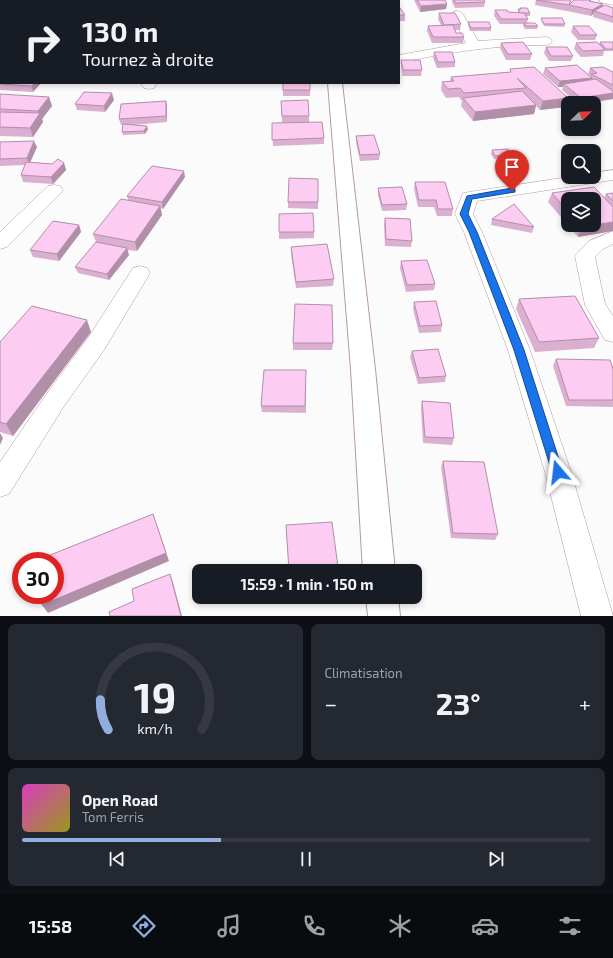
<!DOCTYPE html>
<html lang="fr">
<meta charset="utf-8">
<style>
body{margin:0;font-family:"Exo 2",sans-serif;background:#242831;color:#f1f3f6;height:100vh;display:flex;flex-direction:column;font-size:15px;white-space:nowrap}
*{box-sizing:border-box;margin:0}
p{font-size:13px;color:#9ea1a6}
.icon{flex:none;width:22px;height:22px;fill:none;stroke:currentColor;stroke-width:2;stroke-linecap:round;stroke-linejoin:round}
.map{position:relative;height:616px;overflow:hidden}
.drawer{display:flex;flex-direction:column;gap:8px;padding:8px;background:#0d0f14;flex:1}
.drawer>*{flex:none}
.guide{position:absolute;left:0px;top:0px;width:400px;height:84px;box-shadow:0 2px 6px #0003;background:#171b24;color:#f1f3f6;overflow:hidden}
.needle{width:26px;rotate:67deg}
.tools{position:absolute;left:561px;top:96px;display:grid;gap:8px}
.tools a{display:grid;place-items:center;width:40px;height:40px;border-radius:8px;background:#171b24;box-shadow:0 2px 6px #0003;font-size:20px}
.speed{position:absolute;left:12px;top:552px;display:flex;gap:8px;font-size:20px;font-weight:700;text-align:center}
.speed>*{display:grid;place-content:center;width:52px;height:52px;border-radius:50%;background:#171b24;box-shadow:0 2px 6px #0003;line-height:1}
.speed .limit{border:6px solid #d22;background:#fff;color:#111}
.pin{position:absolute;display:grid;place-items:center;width:34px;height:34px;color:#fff;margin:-41px -17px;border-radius:50% 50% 50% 0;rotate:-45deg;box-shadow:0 0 4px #0007}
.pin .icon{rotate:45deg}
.me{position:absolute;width:44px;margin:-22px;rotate:343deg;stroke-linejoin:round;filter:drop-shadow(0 0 3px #0008)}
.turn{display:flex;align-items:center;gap:14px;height:84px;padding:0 16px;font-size:18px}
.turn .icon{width:52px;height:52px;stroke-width:2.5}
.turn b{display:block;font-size:28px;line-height:34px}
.big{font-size:30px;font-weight:700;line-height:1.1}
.drawer .tile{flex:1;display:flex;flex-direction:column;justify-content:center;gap:6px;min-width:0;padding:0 14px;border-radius:8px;background:#242831}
.drawer .dial{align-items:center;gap:0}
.dial svg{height:104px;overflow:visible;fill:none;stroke:#363941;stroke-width:7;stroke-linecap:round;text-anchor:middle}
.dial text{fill:#f1f3f6;stroke:none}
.song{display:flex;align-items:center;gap:12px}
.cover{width:48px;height:48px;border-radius:6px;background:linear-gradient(135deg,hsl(310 70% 55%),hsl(60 70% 35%))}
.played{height:4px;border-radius:2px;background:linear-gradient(90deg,#92aee1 35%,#363941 35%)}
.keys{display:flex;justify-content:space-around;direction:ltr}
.heat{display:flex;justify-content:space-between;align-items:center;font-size:22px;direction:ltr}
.drawer .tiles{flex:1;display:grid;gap:8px;grid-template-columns:1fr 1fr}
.tile:last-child{grid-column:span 2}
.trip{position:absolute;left:192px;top:564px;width:230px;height:40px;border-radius:8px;background:#171b24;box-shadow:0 2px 6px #0003;font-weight:700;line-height:40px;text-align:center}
.tab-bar{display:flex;height:64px;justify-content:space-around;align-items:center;background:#090b0e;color:#9ea1a6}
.tab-bar .icon{width:28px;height:28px}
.tab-bar .on{color:#92aee1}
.tab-bar b{font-size:18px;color:#f1f3f6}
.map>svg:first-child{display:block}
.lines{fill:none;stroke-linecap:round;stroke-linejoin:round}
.minor-casing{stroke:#b698a4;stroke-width:1}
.tertiary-casing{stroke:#b698a4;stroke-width:2}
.minor{fill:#fff;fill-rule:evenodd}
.tertiary{fill:#fff;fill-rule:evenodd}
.wall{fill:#daafd0;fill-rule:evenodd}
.shaded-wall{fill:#b18fa9}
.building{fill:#fdccf2;stroke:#b18fa9}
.route{fill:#1a73e8;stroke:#114b97}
</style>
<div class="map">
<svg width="613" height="616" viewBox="0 0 613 616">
<rect width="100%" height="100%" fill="#fbfbfb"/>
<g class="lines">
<defs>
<g id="minor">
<polygon points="599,0 613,0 613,5 600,2"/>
<path d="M 457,11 L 461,12 L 463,14 L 478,41 L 546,37 L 550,38 L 552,41 L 550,44 L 546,45 C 496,45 448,52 399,63 L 399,55 L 466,43 L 451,14 L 453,12 Z"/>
<polygon points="0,66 1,66 0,76"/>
<polygon points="143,83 157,83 154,88 149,89 144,88 142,85"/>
<polygon points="613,170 613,180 477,201 473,214 482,232 530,350 571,472 613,616 581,616 545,472 508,350 464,232 455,214 463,193 568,177 594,177 594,173"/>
<polygon points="54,185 60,186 63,190 60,194 7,247 0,249 0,232 48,186"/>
<polygon points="613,231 613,244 603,249 595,257 605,304 613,316 613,342 605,340 585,305 575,256 589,241"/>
<polygon points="140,266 147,268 150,273 104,350 64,406 9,494 0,497 0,462 48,392 88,338 133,268"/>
</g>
<g id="tertiary">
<polygon points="305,0 317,0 318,1 306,1"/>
<polygon points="328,83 342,83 375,369 395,571 363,571 351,369"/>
<polygon points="366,597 398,597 400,616 368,616"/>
</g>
</defs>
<use href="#minor" class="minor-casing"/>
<use href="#tertiary" class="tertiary-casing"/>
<use href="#minor" class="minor"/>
<use href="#tertiary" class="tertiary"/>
</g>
<g class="wall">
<polygon points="174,0 206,0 203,1 174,1"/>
<polygon points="372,0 387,0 386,1 376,1"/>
<polygon points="414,0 445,0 447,4 446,9 420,12"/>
<polygon points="452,0 484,0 485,2 484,7 455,8 452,2"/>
<polygon points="536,0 569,5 574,0 591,0 591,1 603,4 602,7 613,8 613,23 593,17 593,14 591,16 567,11 535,5"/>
<polygon points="399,8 405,15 405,21 399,21"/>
<polygon points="520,8 530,13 530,16 526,16 528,19 527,23 538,26 537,29 525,29 523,26 523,24 500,24 494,16 495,10 508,12 518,13 518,9 520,9"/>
<polygon points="439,13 461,24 460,30 455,30 456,33 464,37 463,43 432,43 427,31 428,26 441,25 438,19"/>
<polygon points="541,18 565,24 564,27 544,26 541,20"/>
<polygon points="468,22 491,28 491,31 470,31 468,25"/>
<polygon points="573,26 597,35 595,40 578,40 571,32"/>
<polygon points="600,42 613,42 613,51 604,51 603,56 581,57 574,49 576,43 599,44"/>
<polygon points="501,43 532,54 530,60 506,60 500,48"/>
<polygon points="546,47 573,56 571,61 549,61 544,53"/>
<polygon points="434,52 455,62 455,67 437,68 433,58"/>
<polygon points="401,60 422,70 421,76 402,76 401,66"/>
<polygon points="545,68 591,76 588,74 590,68 613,72 613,99 587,103 578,103 562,90 563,87 558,87 543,74"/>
<polygon points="510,69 565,107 540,110 536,106 534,114 473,121 461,106 462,101 459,97 446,98 441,90 442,82 450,81 451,77 510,72"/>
<polygon points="0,79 1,83 41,83 33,92 0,90"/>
<polygon points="310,83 310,96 283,96 283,90"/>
<polygon points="0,94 49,97 52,106 42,119 43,122 33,137 0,136"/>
<polygon points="114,100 105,112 77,110 75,104"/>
<polygon points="166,101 167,107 167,122 132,125 148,129 145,134 123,135 122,132 123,125 121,125 119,119"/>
<polygon points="281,101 309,116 309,122 282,123"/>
<polygon points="272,123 324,138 324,144 273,146"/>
<polygon points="356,136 380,154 379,160 360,161 356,142"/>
<polygon points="0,142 37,147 30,162 52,164 64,163 66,170 53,184 23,182 21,175 25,165 0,166"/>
<polygon points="492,150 511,155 511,158 494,159 491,154"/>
<polygon points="185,177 163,209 161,208 162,215 137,251 127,250 129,255 109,280 78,273 75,267 96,242 93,234 128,200 127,196"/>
<polygon points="318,179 318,209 288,208 288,202"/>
<polygon points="415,182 453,209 452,216 437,216 434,207 418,207 414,189"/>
<polygon points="378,188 407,204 406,210 382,211 378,195"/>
<path d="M 552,193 L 604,198 L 606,194 L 613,193 L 613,231 L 578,237 L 548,202 ZM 568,199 L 594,225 L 568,225 Z"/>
<polygon points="385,218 412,241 411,247 385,246 384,225"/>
<polygon points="492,219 534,227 532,233 491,225"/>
<polygon points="79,225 81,232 59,261 33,257 30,250"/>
<polygon points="279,232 314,232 314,238 279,239"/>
<polygon points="291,247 334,279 333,286 296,288 291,254"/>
<polygon points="401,261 435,284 434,290 406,292 400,268"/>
<polygon points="519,299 599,338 594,348 535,352 516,309"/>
<polygon points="414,302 442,325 441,332 419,333 413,309"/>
<polygon points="91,332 13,436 0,432 0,342"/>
<polygon points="293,343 333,343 332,350 293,350"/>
<polygon points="412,351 446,376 445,382 418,384 410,357"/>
<polygon points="556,359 613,369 613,407 566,406 553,366"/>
<polygon points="306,370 306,413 262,412 261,406"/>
<polygon points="422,401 454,438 452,445 423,443 421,408"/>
<polygon points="443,461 498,534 495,540 451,538 441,467"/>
<polygon points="338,567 337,571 289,571"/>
</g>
<g class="shaded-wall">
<polygon points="27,0 33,0 33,1 24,1"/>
<polygon points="69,0 78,0 68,1"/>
<polygon points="279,0 284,0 283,1 278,1"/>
<polygon points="447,4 446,9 420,12 421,6"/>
<polygon points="603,4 601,10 594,11 593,14 591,16 592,10"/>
<polygon points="1,37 1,48 0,49 0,38"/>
<polygon points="592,78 591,84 564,84 563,87 558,87 560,81"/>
<polygon points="34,83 41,83 33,92 32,86"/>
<polygon points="112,93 114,100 105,112 104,106"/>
<polygon points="613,93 613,99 587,103 580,103 581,98"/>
<polygon points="49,97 52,106 42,119 43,122 33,137 30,128 39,114 38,111"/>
<polygon points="568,98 565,107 540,110 543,101"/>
<polygon points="166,101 167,107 167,122 166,116"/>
<polygon points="536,105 534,114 473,121 475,112"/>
<polygon points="147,126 148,129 145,134 144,131"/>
<polygon points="34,141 37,147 29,165 27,158"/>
<polygon points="64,163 66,170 53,184 51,177"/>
<polygon points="184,171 185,177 163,209 162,202"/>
<polygon points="160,206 162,215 137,251 135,242"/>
<polygon points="613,222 613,231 578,237 581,227"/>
<polygon points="79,225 81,232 59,261 57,254"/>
<polygon points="127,248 129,255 109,280 107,274"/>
<polygon points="87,320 91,332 13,436 6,424"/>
<polygon points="0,433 3,438 0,445"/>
<polygon points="153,514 169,561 48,613 42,605"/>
<polygon points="170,574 172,579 182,616 181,616"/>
</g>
<g class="building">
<polygon points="11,0 27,0 24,1 14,1"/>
<polygon points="42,0 69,0 68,1 40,1"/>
<polygon points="182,0 200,0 198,1 186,1"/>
<polygon points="260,0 279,0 278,1"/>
<rect x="349" y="0" width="17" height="1"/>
<polygon points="417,0 445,0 447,4 421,6"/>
<polygon points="454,0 484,0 485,2 456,3"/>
<polygon points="536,0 571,0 569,5"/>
<polygon points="574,0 591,0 589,1 603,4 592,10 569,5"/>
<polygon points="605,5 613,8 613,17 594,11"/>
<polygon points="399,8 400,8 405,15 399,15"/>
<polygon points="520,8 527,8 530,13 520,13 518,9 521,9"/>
<polygon points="495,10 507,10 508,12 524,13 528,19 501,19"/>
<polygon points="439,13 455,13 461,24 444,25"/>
<polygon points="541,18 562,18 565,24 544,24"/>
<polygon points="468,22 489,22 491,28 471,28"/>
<polygon points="524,23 535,23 538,26 526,26"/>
<polygon points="453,25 456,33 462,33 464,37 433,37 428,26"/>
<polygon points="573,26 589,26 597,35 580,35"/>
<polygon points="0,31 1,31 1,37 0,38"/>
<polygon points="523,42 532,54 508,54 501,43"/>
<polygon points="597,42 605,50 583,51 576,43"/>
<polygon points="600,42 613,42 613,49 606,49"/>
<polygon points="546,47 567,47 573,56 551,56"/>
<polygon points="434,52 452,52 455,62 438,62"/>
<polygon points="401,60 420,60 422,70 403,70"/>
<polygon points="577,65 592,78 560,81 545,68"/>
<polygon points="534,67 568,98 543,101 517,78 526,88 464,93 460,88 448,89 442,82 454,81 451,77 511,72 510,69"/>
<polygon points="603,67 613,72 613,85 591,74 597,73 590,68"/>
<polygon points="1,78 1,83 34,83 32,86 0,84 0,79"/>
<polygon points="596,79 613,91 613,93 581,98 564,84"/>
<rect x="283" y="83" width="27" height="7"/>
<polygon points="522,91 536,105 475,112 463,98"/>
<polygon points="84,92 112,93 104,106 75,104"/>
<polygon points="0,94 49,97 38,111 0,109"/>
<polygon points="308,100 309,116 282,116 281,101"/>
<polygon points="166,101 166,116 119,119 121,104"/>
<polygon points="0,112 40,113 30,128 0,127"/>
<polygon points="322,122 324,138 272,140 272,123"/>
<polygon points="123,124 147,126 144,131 122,132"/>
<polygon points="374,135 380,154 360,155 356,136"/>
<polygon points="34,141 27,158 0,159 0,142"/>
<polygon points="508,149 511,155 495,156 492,150"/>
<polygon points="58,159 64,163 51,177 21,175 26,162 52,164"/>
<polygon points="152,166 184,171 162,202 127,196"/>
<polygon points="289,178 318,179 318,202 288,202"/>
<polygon points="415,182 445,182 453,209 438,209 436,200 419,200"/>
<polygon points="402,187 407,204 382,205 378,188"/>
<polygon points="594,187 613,207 613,222 581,227 580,225 594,225 594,199 568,199 568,212 552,193"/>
<polygon points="613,193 613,201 606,194"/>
<polygon points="121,199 160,206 135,242 93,234"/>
<polygon points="514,204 534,227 492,219"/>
<polygon points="313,213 314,232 279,232 279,214"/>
<polygon points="385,218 410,219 412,241 386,239"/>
<polygon points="53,221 79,225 57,254 30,250"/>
<polygon points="96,242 127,248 107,274 75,267"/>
<polygon points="327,244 334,279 296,282 291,247"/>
<polygon points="427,260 435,284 407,285 401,261"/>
<polygon points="575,296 599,338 539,342 519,299"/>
<polygon points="436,301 442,325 420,326 414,302"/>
<polygon points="295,304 332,305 333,343 293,343"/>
<polygon points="32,306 87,320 6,424 0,422 0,342"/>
<polygon points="438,349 446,376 419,378 412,351"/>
<polygon points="556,359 610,360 613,369 613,400 569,400"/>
<polygon points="264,370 306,370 305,406 261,406"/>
<polygon points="422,401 450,403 454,438 425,437"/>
<polygon points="443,461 484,462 498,534 453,533"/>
<polygon points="153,514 166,553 42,605 41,595 55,595 55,561 35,561"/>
<polygon points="332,522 338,567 289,571 286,525"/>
<polygon points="170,574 181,616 110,616 109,612 134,601 132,589"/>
</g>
<polygon class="route" points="512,188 515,189 515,192 472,199 468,214 477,232 524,350 563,472 562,476 558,477 554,476 552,472 514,350 469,232 460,214 467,196"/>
</svg>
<div class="tools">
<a><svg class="needle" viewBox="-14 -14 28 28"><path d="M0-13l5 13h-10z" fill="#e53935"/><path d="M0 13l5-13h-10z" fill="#9ea1a6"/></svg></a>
<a><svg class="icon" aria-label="search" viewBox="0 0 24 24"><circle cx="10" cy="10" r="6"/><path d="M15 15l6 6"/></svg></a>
<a><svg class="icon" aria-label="layers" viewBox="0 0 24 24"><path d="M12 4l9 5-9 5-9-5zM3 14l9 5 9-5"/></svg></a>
</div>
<div class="speed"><div class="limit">30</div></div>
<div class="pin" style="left:512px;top:191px;background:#d93025"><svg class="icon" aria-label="arrive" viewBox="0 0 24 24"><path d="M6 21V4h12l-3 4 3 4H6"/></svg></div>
<svg class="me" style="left:558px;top:472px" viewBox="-20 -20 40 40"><path d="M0-17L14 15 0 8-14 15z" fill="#1a73e8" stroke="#fff" stroke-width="4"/></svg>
<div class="trip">15:59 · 1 min · 150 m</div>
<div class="guide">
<div class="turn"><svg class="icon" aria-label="right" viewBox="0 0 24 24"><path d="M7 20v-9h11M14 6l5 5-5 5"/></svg><div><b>130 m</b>Tournez à droite</div></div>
</div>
</div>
<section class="drawer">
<div class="tiles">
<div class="tile dial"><svg viewBox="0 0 100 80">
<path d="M14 69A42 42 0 1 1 86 69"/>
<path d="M14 69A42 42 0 0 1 8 46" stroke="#92aee1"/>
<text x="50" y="56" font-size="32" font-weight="700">19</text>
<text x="50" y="72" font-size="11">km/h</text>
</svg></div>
<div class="tile"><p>Climatisation</p>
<div class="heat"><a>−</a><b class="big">23°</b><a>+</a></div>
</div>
<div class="tile">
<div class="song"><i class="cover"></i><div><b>Open Road</b><p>Tom Ferris</p></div></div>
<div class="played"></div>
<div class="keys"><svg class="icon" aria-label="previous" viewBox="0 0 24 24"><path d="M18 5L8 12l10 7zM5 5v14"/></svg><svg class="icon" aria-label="pause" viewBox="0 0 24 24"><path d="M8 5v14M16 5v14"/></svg><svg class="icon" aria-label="next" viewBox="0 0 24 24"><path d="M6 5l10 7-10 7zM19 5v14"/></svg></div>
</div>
</div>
</section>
<nav class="tab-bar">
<b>15:58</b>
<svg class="icon on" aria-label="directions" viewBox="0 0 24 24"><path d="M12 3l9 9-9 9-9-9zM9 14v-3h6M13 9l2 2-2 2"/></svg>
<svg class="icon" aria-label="music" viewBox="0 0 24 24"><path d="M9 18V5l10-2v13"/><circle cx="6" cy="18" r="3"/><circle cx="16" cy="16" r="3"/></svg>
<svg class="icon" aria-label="phone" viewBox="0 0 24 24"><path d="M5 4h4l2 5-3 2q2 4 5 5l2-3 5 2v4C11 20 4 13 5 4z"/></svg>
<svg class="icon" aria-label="climate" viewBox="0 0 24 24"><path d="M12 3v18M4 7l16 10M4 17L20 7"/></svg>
<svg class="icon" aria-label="car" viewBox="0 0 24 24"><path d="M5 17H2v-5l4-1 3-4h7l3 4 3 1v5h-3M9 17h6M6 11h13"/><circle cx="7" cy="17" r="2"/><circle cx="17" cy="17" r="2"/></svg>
<svg class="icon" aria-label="filters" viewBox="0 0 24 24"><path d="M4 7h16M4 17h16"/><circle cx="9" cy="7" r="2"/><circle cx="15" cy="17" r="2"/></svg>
</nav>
